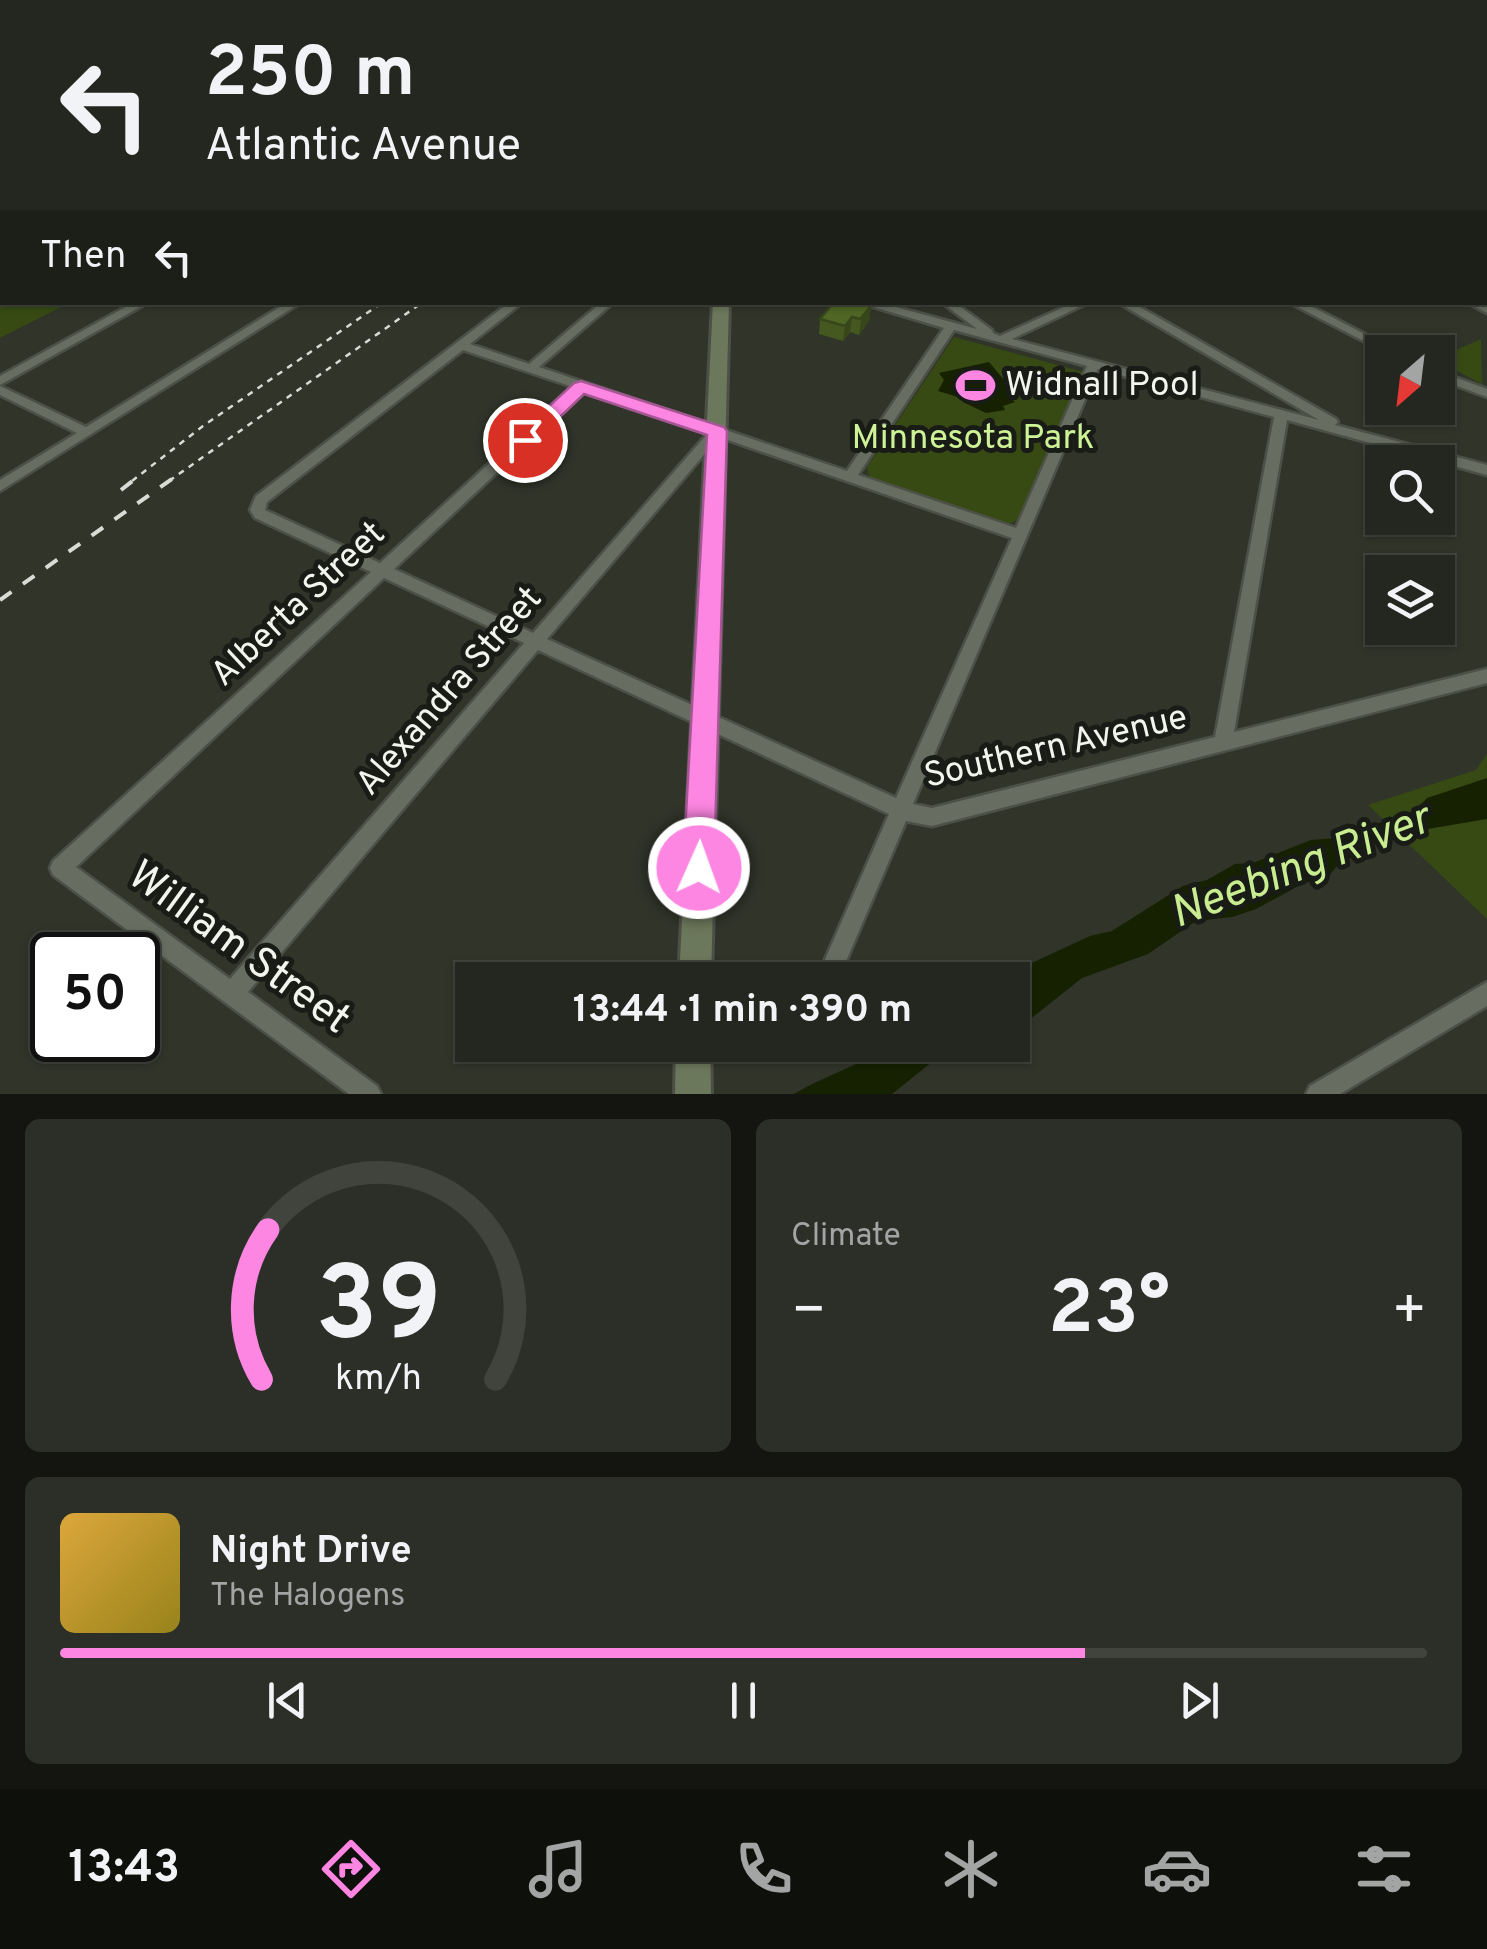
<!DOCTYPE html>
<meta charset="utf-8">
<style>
body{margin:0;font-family:Overpass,sans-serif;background:#2c2f28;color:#f1f3f6;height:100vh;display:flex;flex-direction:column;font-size:38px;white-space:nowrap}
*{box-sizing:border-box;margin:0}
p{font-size:32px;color:#a3a5a4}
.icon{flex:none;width:55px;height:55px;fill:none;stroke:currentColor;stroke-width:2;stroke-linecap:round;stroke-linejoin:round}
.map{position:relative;height:1094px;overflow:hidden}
.details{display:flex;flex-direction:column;gap:25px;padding:25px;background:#141511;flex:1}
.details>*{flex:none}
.top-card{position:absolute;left:0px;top:0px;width:1488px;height:305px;box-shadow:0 2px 8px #0004,0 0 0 2px #41443d;background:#24271f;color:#f1f3f6;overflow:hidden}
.needle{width:65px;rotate:208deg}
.controls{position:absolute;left:1365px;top:335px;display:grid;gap:20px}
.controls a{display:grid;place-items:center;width:90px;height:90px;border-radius:0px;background:#24271f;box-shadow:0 2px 8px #0004,0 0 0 2px #41443d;font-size:50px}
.speed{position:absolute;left:30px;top:932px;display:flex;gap:20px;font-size:50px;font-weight:700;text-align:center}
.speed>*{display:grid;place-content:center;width:130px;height:130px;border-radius:50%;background:#24271f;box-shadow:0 2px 8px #0004,0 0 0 2px #41443d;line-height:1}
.speed .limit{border:5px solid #111;border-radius:15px;background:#fff;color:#111}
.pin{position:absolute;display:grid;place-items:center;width:85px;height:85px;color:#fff;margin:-42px;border:5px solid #fff;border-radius:50%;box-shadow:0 2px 10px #0007}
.me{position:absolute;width:110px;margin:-55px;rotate:2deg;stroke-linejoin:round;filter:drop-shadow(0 0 8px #0008)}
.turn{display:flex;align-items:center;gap:35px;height:210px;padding:0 40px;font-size:45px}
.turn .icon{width:130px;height:130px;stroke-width:2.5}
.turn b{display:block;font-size:70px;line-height:85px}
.then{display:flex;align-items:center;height:95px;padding:0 40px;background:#0003;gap:20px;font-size:38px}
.big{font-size:75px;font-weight:700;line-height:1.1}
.details .widget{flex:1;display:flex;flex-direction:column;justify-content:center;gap:15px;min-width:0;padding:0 35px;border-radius:15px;background:#2c2f28}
.details .dial{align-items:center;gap:0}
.dial svg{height:260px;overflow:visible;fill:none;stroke:#41443d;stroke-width:7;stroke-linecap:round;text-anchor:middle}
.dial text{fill:#f1f3f6;stroke:none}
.song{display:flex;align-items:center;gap:30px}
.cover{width:120px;height:120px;border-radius:15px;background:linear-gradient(135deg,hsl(40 70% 55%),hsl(50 70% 35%))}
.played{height:10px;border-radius:5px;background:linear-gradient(90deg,#fd86e2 75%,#41443d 75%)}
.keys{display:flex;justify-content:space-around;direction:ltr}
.heat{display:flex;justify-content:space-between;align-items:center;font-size:55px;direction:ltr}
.details .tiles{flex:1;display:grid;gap:25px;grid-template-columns:1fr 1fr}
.widget:last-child{grid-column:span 2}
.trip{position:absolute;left:455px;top:962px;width:575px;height:100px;border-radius:0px;background:#24271f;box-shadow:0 2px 8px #0004,0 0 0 2px #41443d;font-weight:700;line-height:100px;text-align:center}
.dock{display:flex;height:160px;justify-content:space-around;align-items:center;background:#0e100c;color:#a3a5a4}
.dock .icon{width:70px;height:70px}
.dock .selected{color:#fd86e2}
.dock b{font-size:45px;color:#f1f3f6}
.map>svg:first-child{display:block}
.green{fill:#374a14}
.water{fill:#152100}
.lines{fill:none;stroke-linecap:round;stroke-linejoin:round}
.minor-casing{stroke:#4c5047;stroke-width:5}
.tertiary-casing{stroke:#4c5047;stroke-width:5}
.secondary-casing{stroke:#4c5047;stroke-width:6}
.minor{fill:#676d60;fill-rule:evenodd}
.tertiary{fill:#676d60;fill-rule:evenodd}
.secondary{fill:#6c785b;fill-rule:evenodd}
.rail-far1{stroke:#d8dcd4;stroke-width:2.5;stroke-dasharray:6 6;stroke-linecap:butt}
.rail{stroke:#d8dcd4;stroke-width:4;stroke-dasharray:14 14;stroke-linecap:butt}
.wall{fill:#445820}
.shaded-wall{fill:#37471a}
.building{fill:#4f6625;stroke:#37471a;stroke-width:2.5}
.route{fill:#fd86e2;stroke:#a45793;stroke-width:2.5}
.labels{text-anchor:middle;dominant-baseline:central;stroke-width:10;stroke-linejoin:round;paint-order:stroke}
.poi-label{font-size:35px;fill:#f1f5ed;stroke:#191b16;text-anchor:start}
.park-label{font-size:35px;fill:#cef396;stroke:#191b16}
.street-label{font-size:35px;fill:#f1f5ed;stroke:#191b16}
.near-street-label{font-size:42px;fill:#f1f5ed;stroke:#191b16}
.near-water-label{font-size:45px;font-style:italic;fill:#c8ed90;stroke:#191b16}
</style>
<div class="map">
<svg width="1487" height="1094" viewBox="0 0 1487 1094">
<rect width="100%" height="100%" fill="#303429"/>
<g class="green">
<polygon points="0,265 2,302 69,303 0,338"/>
<polygon points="954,337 1083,372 1017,520 1010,524 870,481 867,467"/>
<polygon points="1481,339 1482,384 1438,361 1438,358"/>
<polygon points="1487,754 1487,919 1368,805 1476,770"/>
</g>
<g class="water">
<polygon points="989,362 1015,393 1011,398 1015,402 1003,406 1005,410 986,413 963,402 964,399 938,391 944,380 939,373"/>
<polygon points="1487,778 1487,819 1428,829 1372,845 1336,867 1329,876 1302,884 1256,909 1232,917 1196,921 1148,954 1082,978 1029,1020 1013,1020 1012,980 995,980 1090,936 1112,931 1183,886 1207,880 1235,864 1253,863 1311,840 1337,838 1416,810 1427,798"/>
<path d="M 890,1045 L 953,1045 L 892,1094 L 794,1094 C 826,1075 859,1066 890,1045 Z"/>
</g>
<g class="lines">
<defs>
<g id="minor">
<polygon points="236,0 360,0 357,2"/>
<polygon points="496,0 502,0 501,2 495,2"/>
<polygon points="577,0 583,0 582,2 576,2"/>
<polygon points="658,0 664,0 663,2 657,2"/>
<polygon points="737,0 743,0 744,2 738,2"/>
<rect x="1485" y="28" width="2" height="5"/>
<rect x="1485" y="59" width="2" height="4"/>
<rect x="1485" y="131" width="2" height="6"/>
<rect x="0" y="183" width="2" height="6"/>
<rect x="1485" y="233" width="2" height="6"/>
<rect x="1485" y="269" width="2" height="24"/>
<polygon points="135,302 149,302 0,385 0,376"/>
<polygon points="288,302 302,302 0,491 0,480 77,433 0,395 0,386 86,427"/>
<path d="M 510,302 L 523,302 L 470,344 L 529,364 L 602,302 L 614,302 L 539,367 L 847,471 L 944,328 L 857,302 L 877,302 L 977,329 L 941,302 L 954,302 L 992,330 L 993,333 L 1000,336 L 1075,302 L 1090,302 L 1012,339 L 1319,420 L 1117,302 L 1131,302 L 1336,419 L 1338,422 L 1335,425 L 1487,465 L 1487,475 L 1287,420 L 1234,732 L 1487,669 L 1487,683 L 932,826 L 906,821 L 838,980 L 816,980 L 889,814 L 538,650 L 248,992 L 377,1086 L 381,1094 L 349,1094 L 53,875 L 50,868 L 53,861 L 371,572 L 255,518 L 250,510 L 256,496 ZM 954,330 L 1087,366 L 1016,528 L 858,475 ZM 463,350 L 573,387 L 380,563 L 265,510 L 267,502 ZM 1098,369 L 1274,417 L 1215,737 L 932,808 L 913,804 ZM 584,391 L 708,433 L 533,633 L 394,569 ZM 719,437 L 1012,538 L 896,798 L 547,639 ZM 384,578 L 524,643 L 230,979 L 76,867 Z"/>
<polygon points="1288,302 1303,302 1399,352 1385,352"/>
<polygon points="1466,302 1481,302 1487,306 1487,313"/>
<polygon points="1438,371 1487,389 1487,397 1438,379"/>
<polygon points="1487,982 1487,1006 1340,1094 1306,1094 1310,1086"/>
</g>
<g id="tertiary">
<rect x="0" y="18" width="2" height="6"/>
<rect x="0" y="64" width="2" height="6"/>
<rect x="1485" y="92" width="2" height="7"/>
</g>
<g id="secondary">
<polygon points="713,302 729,302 711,980 679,980"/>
<polygon points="676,1045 710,1045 711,1094 675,1094"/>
</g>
</defs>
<use href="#minor" class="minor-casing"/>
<use href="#tertiary" class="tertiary-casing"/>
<use href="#secondary" class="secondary-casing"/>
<use href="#minor" class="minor"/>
<use href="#tertiary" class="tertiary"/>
<use href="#secondary" class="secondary"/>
<g class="rail-far1">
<polyline points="1104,2 1115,0"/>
<polyline points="132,481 203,426 383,302"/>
<polyline points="169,481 423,302"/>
</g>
<g class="rail">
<polyline points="121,490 135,479"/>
<polyline points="0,600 172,479"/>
</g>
</g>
<polygon class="wall" points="867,304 871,306 869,321 859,335 850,332 843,341 819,334 820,319"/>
<g class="shaded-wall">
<polygon points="2,208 2,236 0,237 0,209"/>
<polygon points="864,302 867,302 866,312 871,306 869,321 859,335"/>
<polygon points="852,317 850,332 843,341 845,326"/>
</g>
<polygon class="building" points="834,302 864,302 863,304 871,306 860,319 852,317 845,326 820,319"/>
<polygon class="route" points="581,381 724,427 727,431 714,868 710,878 699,883 688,878 683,868 707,435 584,394 532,444 518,444 518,435 574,383"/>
<defs>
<symbol id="stadium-bare" viewBox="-9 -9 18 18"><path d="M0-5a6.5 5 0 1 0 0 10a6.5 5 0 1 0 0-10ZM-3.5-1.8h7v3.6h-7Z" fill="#fd86e2" stroke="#191b16" stroke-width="2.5" paint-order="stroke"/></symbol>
</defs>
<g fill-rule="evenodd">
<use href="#stadium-bare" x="948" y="358" width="55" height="55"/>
</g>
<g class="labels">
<g class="poi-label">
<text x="1005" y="386">Widnall Pool</text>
</g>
<g class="park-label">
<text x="973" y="439">Minnesota Park</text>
</g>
<g class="street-label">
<text transform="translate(299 605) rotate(-43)">Alberta Street</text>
<text transform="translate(450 692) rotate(-49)">Alexandra Street</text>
<text transform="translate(1056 748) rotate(-13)">Southern Avenue</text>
</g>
<g class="near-street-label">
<text transform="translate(238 949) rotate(36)">William Street</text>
</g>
<g class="near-water-label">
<text transform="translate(1301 868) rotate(-21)">Neebing River</text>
</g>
</g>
</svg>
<div class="controls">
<a><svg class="needle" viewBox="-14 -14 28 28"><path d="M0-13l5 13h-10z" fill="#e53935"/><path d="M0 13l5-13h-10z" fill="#a3a5a4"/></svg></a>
<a><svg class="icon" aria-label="search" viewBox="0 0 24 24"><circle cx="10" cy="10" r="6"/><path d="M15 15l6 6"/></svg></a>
<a><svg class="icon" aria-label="layers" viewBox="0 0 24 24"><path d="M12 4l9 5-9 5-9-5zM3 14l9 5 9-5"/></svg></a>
</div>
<div class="speed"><div class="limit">50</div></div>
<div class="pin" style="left:525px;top:440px;background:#d93025"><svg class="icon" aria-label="arrive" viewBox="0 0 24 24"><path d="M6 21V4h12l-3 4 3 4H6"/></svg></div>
<svg class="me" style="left:699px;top:868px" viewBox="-20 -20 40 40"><circle r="17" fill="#fd86e2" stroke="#fff" stroke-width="3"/><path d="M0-11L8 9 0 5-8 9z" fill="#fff"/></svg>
<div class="trip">13:44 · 1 min · 390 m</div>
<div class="top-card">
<div class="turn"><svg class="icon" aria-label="left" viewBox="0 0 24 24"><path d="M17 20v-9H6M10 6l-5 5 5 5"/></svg><div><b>250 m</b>Atlantic Avenue</div></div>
<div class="then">Then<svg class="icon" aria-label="left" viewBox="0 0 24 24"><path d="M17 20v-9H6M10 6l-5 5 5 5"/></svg></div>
</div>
</div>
<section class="details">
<div class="tiles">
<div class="widget dial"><svg viewBox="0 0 100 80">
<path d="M14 69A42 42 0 1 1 86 69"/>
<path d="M14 69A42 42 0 0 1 16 23" stroke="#fd86e2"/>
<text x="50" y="56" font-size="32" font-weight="700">39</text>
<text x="50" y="72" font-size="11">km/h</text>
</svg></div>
<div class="widget"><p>Climate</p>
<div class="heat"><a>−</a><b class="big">23°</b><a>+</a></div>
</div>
<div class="widget">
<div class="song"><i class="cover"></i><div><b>Night Drive</b><p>The Halogens</p></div></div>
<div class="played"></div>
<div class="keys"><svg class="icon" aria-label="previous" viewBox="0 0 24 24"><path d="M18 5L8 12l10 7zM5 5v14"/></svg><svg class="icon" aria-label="pause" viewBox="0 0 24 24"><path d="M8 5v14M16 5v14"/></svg><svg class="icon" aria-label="next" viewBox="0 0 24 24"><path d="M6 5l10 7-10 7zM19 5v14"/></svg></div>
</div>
</div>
</section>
<nav class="dock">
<b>13:43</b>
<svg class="icon selected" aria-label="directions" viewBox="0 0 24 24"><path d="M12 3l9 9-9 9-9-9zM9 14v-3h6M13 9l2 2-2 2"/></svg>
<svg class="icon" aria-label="music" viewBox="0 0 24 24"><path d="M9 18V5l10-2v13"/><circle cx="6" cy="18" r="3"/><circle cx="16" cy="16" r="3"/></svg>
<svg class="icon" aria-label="phone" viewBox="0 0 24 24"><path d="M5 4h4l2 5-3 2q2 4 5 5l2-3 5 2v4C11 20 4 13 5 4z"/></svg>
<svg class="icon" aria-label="climate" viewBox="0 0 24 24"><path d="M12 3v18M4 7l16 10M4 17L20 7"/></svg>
<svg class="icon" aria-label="car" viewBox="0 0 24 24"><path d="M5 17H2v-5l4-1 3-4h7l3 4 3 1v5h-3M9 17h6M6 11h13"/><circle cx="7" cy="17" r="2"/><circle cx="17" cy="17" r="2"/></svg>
<svg class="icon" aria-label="filters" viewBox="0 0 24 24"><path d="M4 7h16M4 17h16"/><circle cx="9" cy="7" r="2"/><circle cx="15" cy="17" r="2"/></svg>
</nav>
